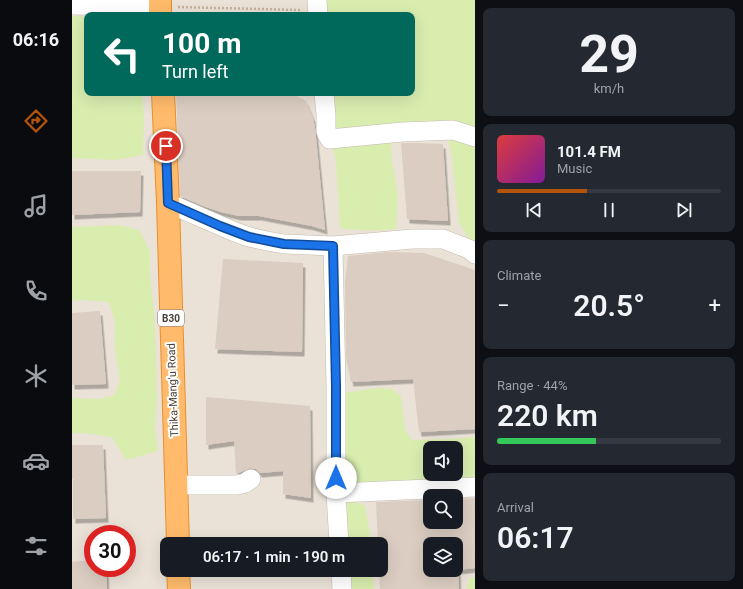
<!DOCTYPE html>
<meta charset="utf-8">
<style>
body{margin:0;font-family:Roboto,sans-serif;background:#242831;color:#f1f3f6;height:100vh;display:flex;flex-direction:column;font-size:15px;white-space:nowrap}
*{box-sizing:border-box;margin:0}
p{font-size:13px;color:#9ea1a6}
.icon{flex:none;width:22px;height:22px;fill:none;stroke:currentColor;stroke-width:2;stroke-linecap:round;stroke-linejoin:round}
.map{position:relative;flex:1;overflow:hidden}
.panel{display:flex;flex-direction:column;gap:8px;padding:8px;background:#0d0f14;width:268px}
.panel>*{flex:none}
.banner{position:absolute;left:12px;top:12px;width:331px;height:84px;border-radius:8px;box-shadow:0 4px 16px #0002;background:#00695c;color:#fff;overflow:hidden}
.controls{position:absolute;left:351px;top:441px;display:grid;gap:8px}
.controls a{display:grid;place-items:center;width:40px;height:40px;border-radius:8px;background:#171b24;box-shadow:0 4px 16px #0002;font-size:20px}
.speed{position:absolute;left:12px;top:525px;display:flex;gap:8px;font-size:20px;font-weight:700;text-align:center}
.speed>*{display:grid;place-content:center;width:52px;height:52px;border-radius:50%;background:#171b24;box-shadow:0 4px 16px #0002;line-height:1}
.speed .limit{border:6px solid #d22;background:#fff;color:#111}
.pin{position:absolute;display:grid;place-items:center;width:34px;height:34px;color:#fff;margin:-17px;border:2px solid #fff;border-radius:50%;box-shadow:0 1px 4px #0007}
.me{position:absolute;width:44px;margin:-22px;rotate:0deg;stroke-linejoin:round;filter:drop-shadow(0 0 3px #0008)}
.turn{display:flex;align-items:center;gap:14px;height:84px;padding:0 12px;font-size:18px}
.turn .icon{width:52px;height:52px;stroke-width:2.5}
.turn b{display:block;font-size:28px;line-height:34px}
.big{font-size:30px;font-weight:600;line-height:1.1}
.panel .card{flex:1;display:flex;flex-direction:column;justify-content:center;gap:6px;min-width:0;padding:0 14px;border-radius:8px;background:#242831}
.panel .dial{align-items:center;gap:0}
.dial b{font-size:52px;line-height:1}
.song{display:flex;align-items:center;gap:12px}
.cover{width:48px;height:48px;border-radius:6px;background:linear-gradient(135deg,hsl(0 70% 55%),hsl(290 70% 35%))}
.played{height:4px;border-radius:2px;background:linear-gradient(90deg,#b45309 40%,#363941 40%)}
.keys{display:flex;justify-content:space-around;direction:ltr}
.heat{display:flex;justify-content:space-between;align-items:center;font-size:22px;direction:ltr}
.charge{height:6px;border-radius:3px;background:linear-gradient(90deg,#34c759 44%,#363941 0)}
.trip{position:absolute;left:88px;top:537px;width:228px;height:40px;border-radius:8px;background:#171b24;box-shadow:0 4px 16px #0002;font-weight:600;line-height:40px;text-align:center}
main{display:flex;flex:1;min-height:0}
.tabs{display:flex;flex-direction:column;width:72px;justify-content:space-around;align-items:center;background:#090b0e;color:#9ea1a6}
.tabs .icon{width:28px;height:28px}
.tabs .on{color:#b45309}
.tabs b{font-size:18px;color:#f1f3f6}
.map>svg:first-child{display:block}
.residential{fill:#eae2d7;fill-rule:evenodd}
.green{fill:#d9edaf;fill-rule:evenodd}
.building{fill:#dbcdc1;fill-rule:evenodd;filter:url(#shadow)}
.lines{fill:none;stroke-linecap:round;stroke-linejoin:round}
.minor-casing{stroke:#c5baae;stroke-width:20}
.highway-casing{stroke:#ea8e2f;stroke-width:24}
.path{stroke:#c5b19b;stroke-width:2.5;stroke-dasharray:2 2;stroke-linecap:butt}
.minor{stroke:#fff;stroke-width:19}
.highway{stroke:#ffbb6b;stroke-width:22}
.route-casing{stroke:#114b97;stroke-width:10}
.route{stroke:#1a73e8;stroke-width:7}
.labels{text-anchor:middle;dominant-baseline:central;stroke-width:4;stroke-linejoin:round;paint-order:stroke}
.shield{fill:#fff;stroke:#807973;stroke-width:1}
.shield-label{font-size:10px;font-weight:bold;fill:#4a4037}
.street-label{font-size:11px;fill:#4a4037;stroke:#fff}
</style>
<main>
<nav class="tabs">
<b>06:16</b>
<svg class="icon on" aria-label="directions" viewBox="0 0 24 24"><path d="M12 3l9 9-9 9-9-9zM9 14v-3h6M13 9l2 2-2 2"/></svg>
<svg class="icon" aria-label="music" viewBox="0 0 24 24"><path d="M9 18V5l10-2v13"/><circle cx="6" cy="18" r="3"/><circle cx="16" cy="16" r="3"/></svg>
<svg class="icon" aria-label="phone" viewBox="0 0 24 24"><path d="M5 4h4l2 5-3 2q2 4 5 5l2-3 5 2v4C11 20 4 13 5 4z"/></svg>
<svg class="icon" aria-label="climate" viewBox="0 0 24 24"><path d="M12 3v18M4 7l16 10M4 17L20 7"/></svg>
<svg class="icon" aria-label="car" viewBox="0 0 24 24"><path d="M5 17H2v-5l4-1 3-4h7l3 4 3 1v5h-3M9 17h6M6 11h13"/><circle cx="7" cy="17" r="2"/><circle cx="17" cy="17" r="2"/></svg>
<svg class="icon" aria-label="filters" viewBox="0 0 24 24"><path d="M4 7h16M4 17h16"/><circle cx="9" cy="7" r="2"/><circle cx="15" cy="17" r="2"/></svg>
</nav>
<div class="map">
<svg width="403" height="589" viewBox="0 0 403 589">
<defs>
<filter id="shadow"><feDropShadow dx="2.5" dy="4.5" stdDeviation="0" flood-color="#0004"/></filter>
</defs>
<rect width="100%" height="100%" fill="#f6f0e9"/>
<path class="residential" d="M 0,0 L 403,0 L 403,589 L 0,589 ZM 15,15 L 340,15 L 340,93 L 15,93 ZM 358,448 L 384,448 L 384,474 L 358,474 ZM 358,496 L 384,496 L 384,522 L 358,522 ZM 21,534 L 55,534 L 55,568 L 21,568 ZM 95,544 L 309,544 L 309,570 L 95,570 ZM 358,544 L 384,544 L 384,570 L 358,570 Z"/>
<g class="green">
<path d="M 248,0 L 403,0 L 403,244 L 397,239 L 387,223 L 380,157 L 376,138 L 319,142 L 320,162 L 323,177 L 326,196 L 324,229 C 305,231 287,231 268,228 L 264,162 L 258,132 L 254,93 L 340,93 L 340,15 L 250,15 Z"/>
<polygon points="0,16 15,17 15,93 70,93 72,114 71,155 43,160 0,158"/>
<polygon points="47,225 67,230 78,251 78,274 83,322 85,397 83,430 86,451 54,460 40,437 12,433 0,433 0,398 29,399 42,395 48,380 43,348 43,323 37,302 9,300 0,301 0,227"/>
<path d="M 305,388 L 320,389 L 329,396 L 333,430 L 340,440 L 379,439 L 403,437 L 403,479 L 309,482 L 275,483 L 261,473 L 265,394 ZM 358,448 L 384,448 L 384,474 L 358,474 Z"/>
<path d="M 282,501 L 293,506 L 296,521 L 299,544 L 258,544 C 256,531 256,509 269,503 C 272,501 278,501 282,501 Z"/>
<polygon points="260,570 301,570 302,589 261,589"/>
<polygon points="403,577 403,589 395,589 397,578"/>
</g>
<g class="building">
<polygon points="104,93 218,93 223,95 234,101 241,118 243,128 253,230 240,226 187,216 167,216 149,212 131,206 108,196"/>
<polygon points="329,143 343,143 371,144 376,221 335,219"/>
<polygon points="0,171 69,171 68,212 0,215"/>
<polygon points="315,252 352,253 403,270 403,429 347,432 341,379 279,382 274,358 273,282 276,256"/>
<polygon points="151,259 231,263 230,352 143,349"/>
<polygon points="28,311 34,384 0,385 0,313"/>
<polygon points="134,397 238,406 239,498 211,494 211,471 188,473 184,469 178,468 164,474 162,441 134,445"/>
<polygon points="0,445 31,445 34,518 1,519 1,479 0,479"/>
<path d="M 403,498 L 403,568 L 385,570 L 386,570 L 387,589 L 308,589 L 307,570 L 309,570 L 309,544 L 306,544 L 304,502 L 358,500 L 358,522 L 384,522 L 384,499 ZM 358,544 L 384,544 L 384,570 L 358,570 Z"/>
<polygon points="21,560 21,568 34,568 35,589 0,589 0,562"/>
</g>
<g class="lines">
<defs>
<g id="minor">
<polyline points="245,0 246,15"/>
<polyline points="0,5 88,7"/>
<polyline points="252,93 254,115 254,131 255,134 258,139 330,132 381,130 403,137"/>
<polyline points="96,203 163,232 177,237 195,241 212,244 261,246 340,239 371,239 397,249 403,254"/>
<polyline points="261,246 264,386 264,493 267,544"/>
<polyline points="104,485 165,485 173,483 179,479"/>
<polyline points="264,493 403,487"/>
<polyline points="269,570 270,589"/>
</g>
<g id="highway">
<polyline points="88,0 88,15"/>
<polyline points="91,93 96,203 106,544"/>
<polyline points="106,570 107,589"/>
</g>
</defs>
<use href="#minor" class="minor-casing"/>
<use href="#highway" class="highway-casing"/>
<polyline class="path" points="106,7 229,10"/>
<use href="#minor" class="minor"/>
<use href="#highway" class="highway"/>
</g>
<g class="lines">
<defs>
<polyline id="route" points="94,146 96,203 148,226 177,237 212,244 261,246 264,386 264,478"/>
</defs>
<use href="#route" class="route-casing"/>
<use href="#route" class="route"/>
</g>
<g class="labels">
<rect class="shield" x="86" y="310" width="26" height="16" rx="3"/>
<g class="shield-label">
<text x="99" y="318">B30</text>
</g>
<g class="street-label">
<text transform="translate(101 390) rotate(-92)">Thika-Mang'u Road</text>
</g>
</g>
</svg>
<div class="controls">
<a><svg class="icon" aria-label="sound" viewBox="0 0 24 24"><path d="M4 9h4l5-4v14l-5-4H4zM17 9q2 3 0 6"/></svg></a>
<a><svg class="icon" aria-label="search" viewBox="0 0 24 24"><circle cx="10" cy="10" r="6"/><path d="M15 15l6 6"/></svg></a>
<a><svg class="icon" aria-label="layers" viewBox="0 0 24 24"><path d="M12 4l9 5-9 5-9-5zM3 14l9 5 9-5"/></svg></a>
</div>
<div class="speed"><div class="limit">30</div></div>
<div class="pin" style="left:94px;top:146px;background:#d93025"><svg class="icon" aria-label="arrive" viewBox="0 0 24 24"><path d="M6 21V4h12l-3 4 3 4H6"/></svg></div>
<svg class="me" style="left:264px;top:478px" viewBox="-20 -20 40 40"><circle r="19" fill="#fff"/><path d="M0-13L10 11 0 6-10 11z" fill="#1a73e8"/></svg>
<div class="trip">06:17 · 1 min · 190 m</div>
<div class="banner">
<div class="turn"><svg class="icon" aria-label="left" viewBox="0 0 24 24"><path d="M17 20v-9H6M10 6l-5 5 5 5"/></svg><div><b>100 m</b>Turn left</div></div>
</div>
</div>
<section class="panel">
<div class="card dial"><b>29</b><p>km/h</p></div>
<div class="card">
<div class="song"><i class="cover"></i><div><b>101.4 FM</b><p>Music</p></div></div>
<div class="played"></div>
<div class="keys"><svg class="icon" aria-label="previous" viewBox="0 0 24 24"><path d="M18 5L8 12l10 7zM5 5v14"/></svg><svg class="icon" aria-label="pause" viewBox="0 0 24 24"><path d="M8 5v14M16 5v14"/></svg><svg class="icon" aria-label="next" viewBox="0 0 24 24"><path d="M6 5l10 7-10 7zM19 5v14"/></svg></div>
</div>
<div class="card"><p>Climate</p>
<div class="heat"><a>−</a><b class="big">20.5°</b><a>+</a></div>
</div>
<div class="card"><p>Range · 44%</p><b class="big">220 km</b><div class="charge"></div></div>
<div class="card"><p>Arrival</p><b class="big">06:17</b></div>
</section>
</main>
